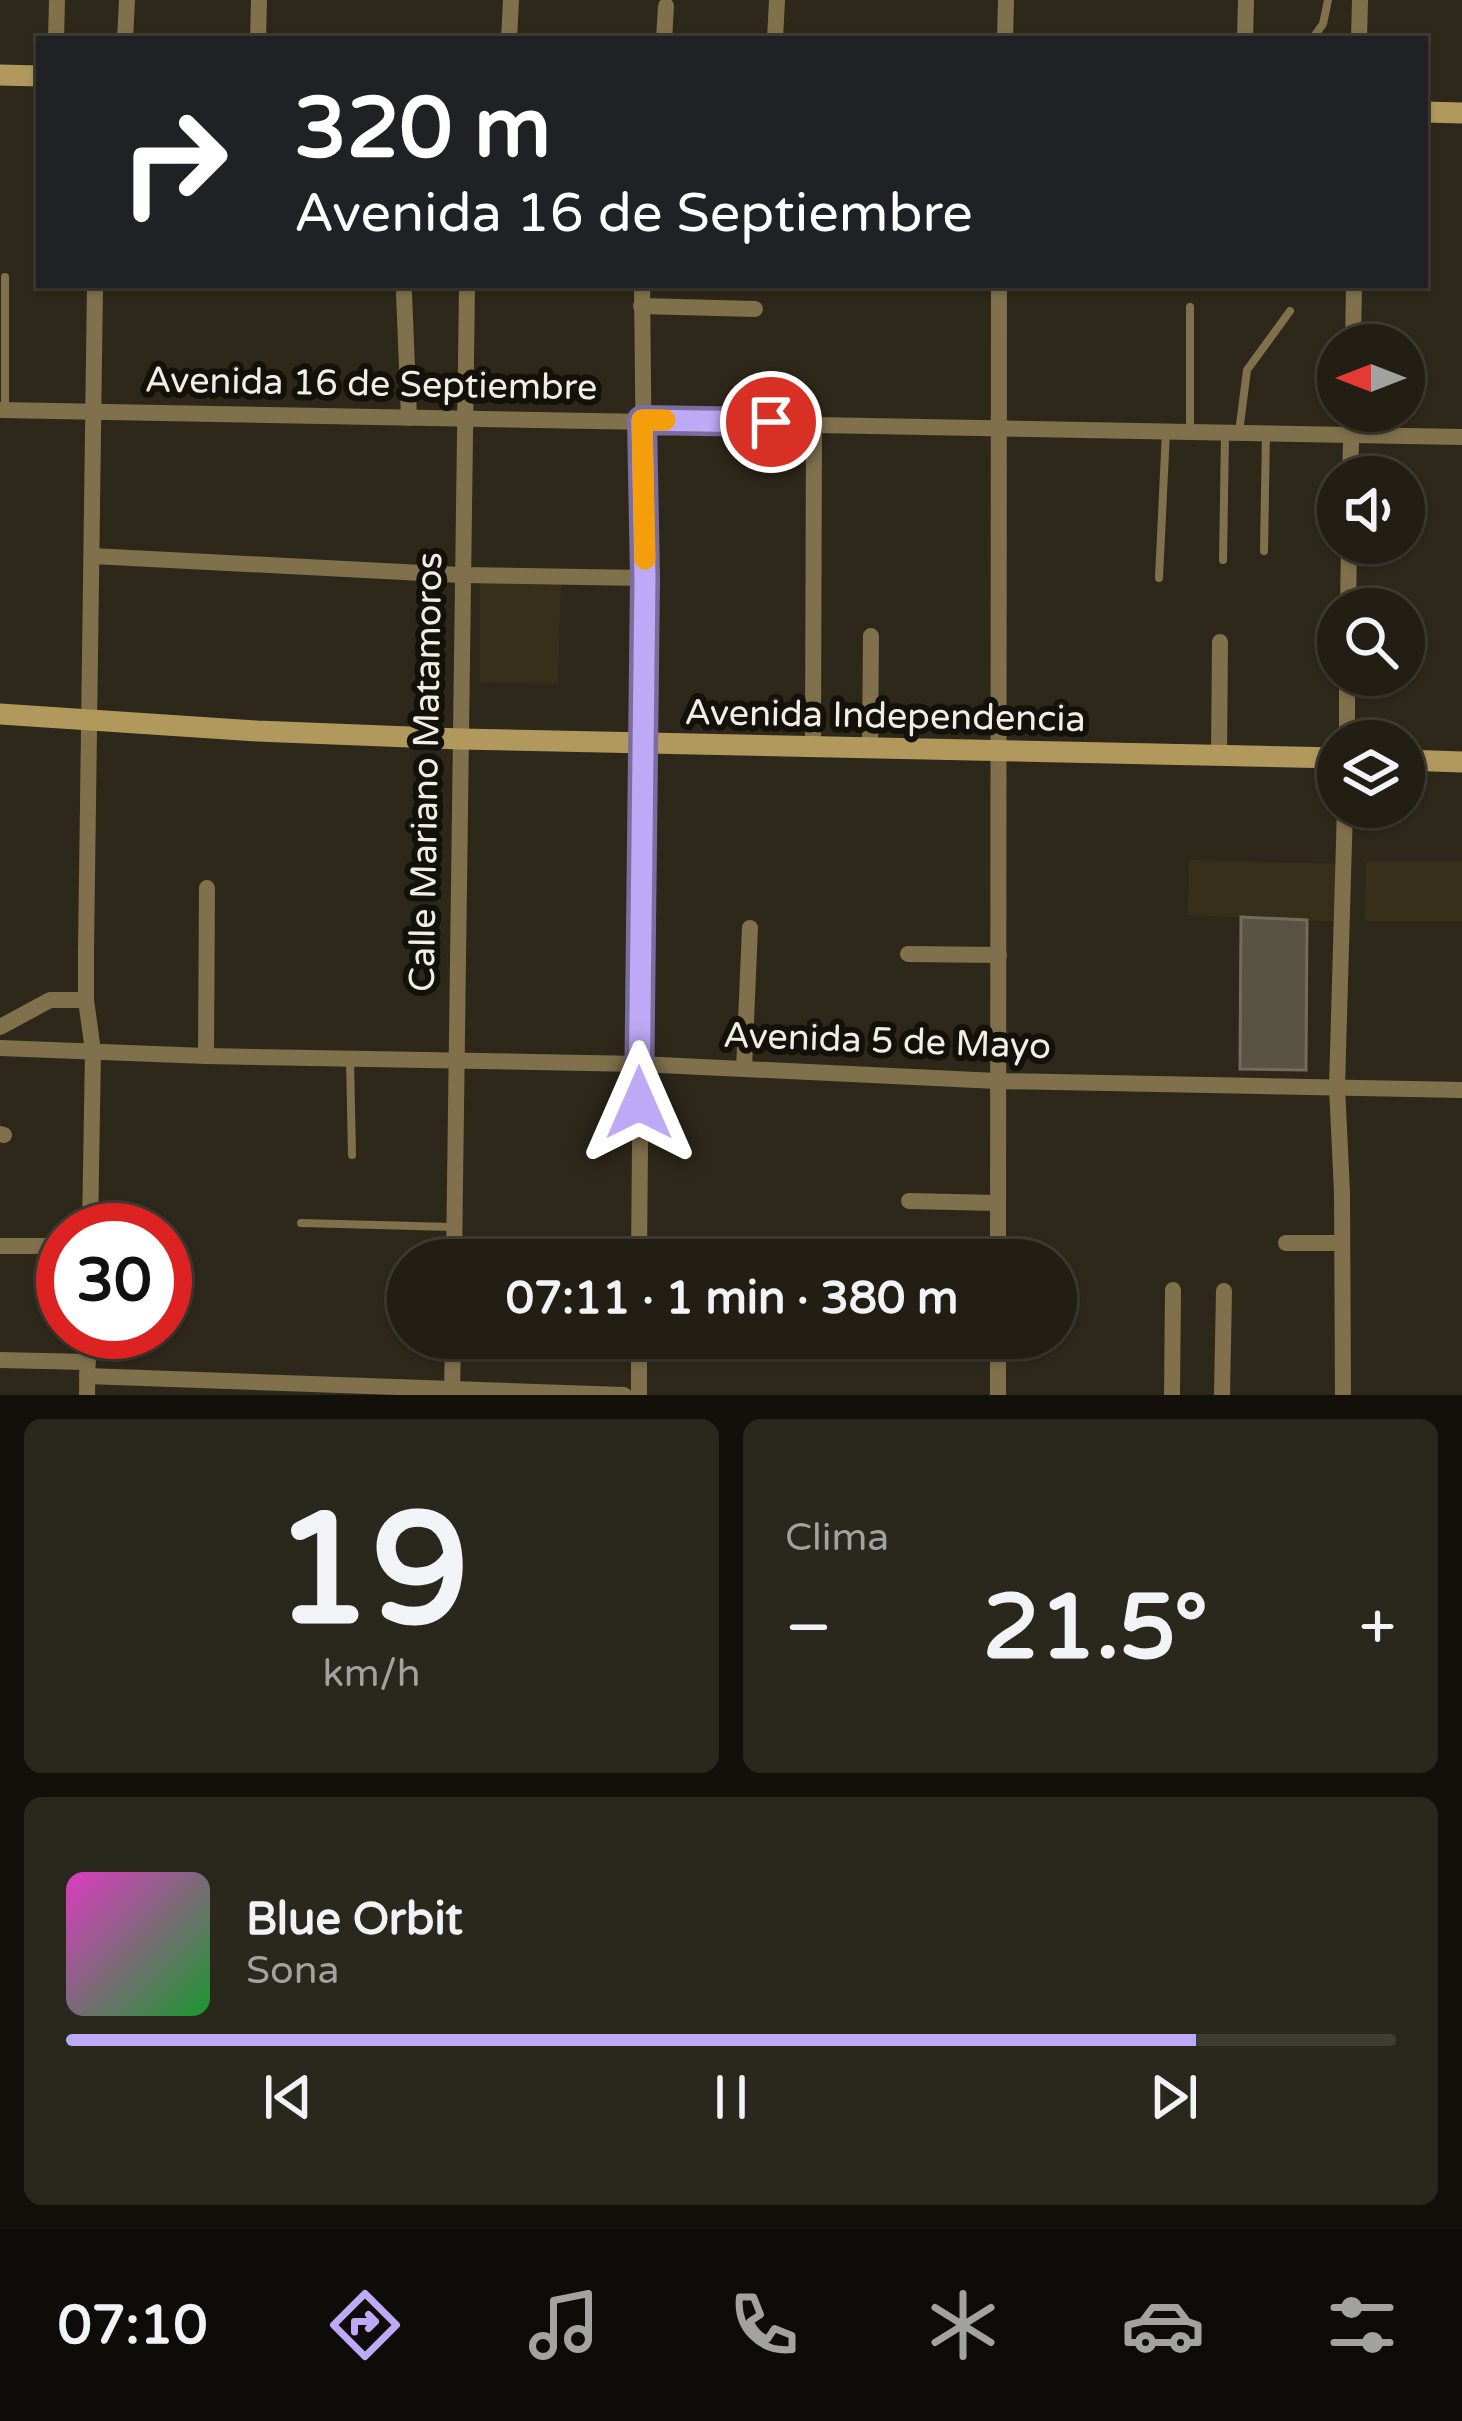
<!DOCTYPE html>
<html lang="es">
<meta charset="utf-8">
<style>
body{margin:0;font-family:"Varela Round",sans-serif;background:#2a271d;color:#f1f3f6;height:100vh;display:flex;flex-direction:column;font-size:45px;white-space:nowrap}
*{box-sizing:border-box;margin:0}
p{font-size:39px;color:#a2a2a0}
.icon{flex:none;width:66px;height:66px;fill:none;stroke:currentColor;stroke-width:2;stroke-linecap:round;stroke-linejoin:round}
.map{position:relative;height:1395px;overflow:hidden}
.details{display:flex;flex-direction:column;gap:24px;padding:24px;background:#13100b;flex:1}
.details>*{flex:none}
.guide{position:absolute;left:36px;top:36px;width:1392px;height:252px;border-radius:0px;box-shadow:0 3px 9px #0004,0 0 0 3px #3f3c34;background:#202124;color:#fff;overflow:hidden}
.needle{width:78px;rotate:270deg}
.fabs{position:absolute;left:1317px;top:324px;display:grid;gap:24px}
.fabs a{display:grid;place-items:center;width:108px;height:108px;border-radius:50%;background:#221e14;box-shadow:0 3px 9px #0004,0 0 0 3px #3f3c34;font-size:60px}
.speed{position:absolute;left:36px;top:1203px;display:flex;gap:24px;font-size:60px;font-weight:700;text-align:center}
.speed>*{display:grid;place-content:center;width:156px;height:156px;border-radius:50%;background:#221e14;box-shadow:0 3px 9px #0004,0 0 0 3px #3f3c34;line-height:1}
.speed .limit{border:18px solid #d22;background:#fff;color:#111}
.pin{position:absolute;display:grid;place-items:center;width:102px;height:102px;color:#fff;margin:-51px;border:6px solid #fff;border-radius:50%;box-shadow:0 3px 12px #0007}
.me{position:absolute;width:132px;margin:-66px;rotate:0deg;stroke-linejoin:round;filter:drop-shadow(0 0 9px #0008)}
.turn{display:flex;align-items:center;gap:42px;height:252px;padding:0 60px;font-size:54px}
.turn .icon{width:156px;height:156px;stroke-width:2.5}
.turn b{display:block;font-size:84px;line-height:102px}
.big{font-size:90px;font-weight:800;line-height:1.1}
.details .widget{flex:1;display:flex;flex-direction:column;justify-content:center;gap:18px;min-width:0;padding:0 42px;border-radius:18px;background:#2a271d}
.details .dial{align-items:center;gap:0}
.dial b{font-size:156px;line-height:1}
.song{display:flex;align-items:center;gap:36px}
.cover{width:144px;height:144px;border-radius:18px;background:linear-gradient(135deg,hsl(310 70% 55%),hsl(130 70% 35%))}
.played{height:12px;border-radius:6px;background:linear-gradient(90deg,#bda9f5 85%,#3f3c34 85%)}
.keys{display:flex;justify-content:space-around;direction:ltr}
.heat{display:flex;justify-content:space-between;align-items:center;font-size:66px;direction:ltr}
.details .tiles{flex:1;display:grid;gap:24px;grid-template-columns:1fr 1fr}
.widget:last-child{grid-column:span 2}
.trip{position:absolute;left:387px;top:1239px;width:690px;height:120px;border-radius:60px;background:#221e14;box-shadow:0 3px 9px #0004,0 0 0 3px #3f3c34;font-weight:800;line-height:120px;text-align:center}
.dock{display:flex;height:192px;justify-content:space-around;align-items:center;background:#0e0c08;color:#a2a2a0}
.dock .icon{width:84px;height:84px}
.dock .selected{color:#bda9f5}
.dock b{font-size:54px;color:#f1f3f6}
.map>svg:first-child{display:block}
.built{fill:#382f1b}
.building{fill:#595343;stroke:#736c5c;stroke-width:3}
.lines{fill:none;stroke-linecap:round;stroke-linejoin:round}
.lane{stroke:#80714c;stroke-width:8}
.street{stroke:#80714c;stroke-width:16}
.secondary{stroke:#b1995d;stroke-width:21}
.route-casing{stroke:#7b6e9f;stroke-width:30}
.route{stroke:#bda9f5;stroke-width:21}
.slow{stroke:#f59e0b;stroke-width:21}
.labels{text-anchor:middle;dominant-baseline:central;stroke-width:12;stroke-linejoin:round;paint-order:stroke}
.street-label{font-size:36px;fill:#f2eee5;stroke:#14110b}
</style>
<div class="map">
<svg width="1462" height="1395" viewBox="0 0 1462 1395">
<rect width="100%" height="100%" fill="#2e281a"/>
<g class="built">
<polygon points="480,577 561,579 558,684 480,682"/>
<polygon points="1189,860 1344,864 1344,922 1188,915"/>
<polygon points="1366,862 1462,862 1462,921 1365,921"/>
</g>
<polygon class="building" points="1241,917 1307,920 1306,1070 1240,1069"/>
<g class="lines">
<g class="lane">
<polyline points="1312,39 1323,24 1328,0"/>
<polyline points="5,277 5,407"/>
<polyline points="1190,307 1190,429"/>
<polyline points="1239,432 1247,370 1290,311"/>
<polyline points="1264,551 1266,432"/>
<polyline points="1223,560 1225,435"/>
<polyline points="1159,578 1166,431"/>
<polyline points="350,1060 352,1155"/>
<polyline points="301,1223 453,1227"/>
</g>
<g class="street">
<polyline points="56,39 57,0"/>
<polyline points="125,39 127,0"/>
<polyline points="258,39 259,0"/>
<polyline points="509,39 511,0"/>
<polyline points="664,39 666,6"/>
<polyline points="775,39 777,0"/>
<polyline points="1005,39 1006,0"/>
<polyline points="1245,39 1246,0"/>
<polyline points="1359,39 1360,0"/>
<polyline points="404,293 409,418"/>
<polyline points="641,306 755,309"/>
<polyline points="1353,345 1354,285"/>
<polyline points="0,410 1462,437"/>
<polyline points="1350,477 1352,411"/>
<polyline points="92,556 461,575 645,578"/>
<polyline points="1348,609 1349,543"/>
<polyline points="1347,741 1347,675"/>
<polyline points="813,748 814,423"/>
<polyline points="870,748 871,636"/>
<polyline points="1219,756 1220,642"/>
<polyline points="908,954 999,955"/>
<polyline points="0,1027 50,1000 86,1000"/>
<polyline points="0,1048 206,1056 639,1064 997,1081 1462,1090"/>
<polyline points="206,1056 207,888"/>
<polyline points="744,1069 750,928"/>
<polyline points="0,1134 4,1135"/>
<polyline points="909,1201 998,1203"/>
<polyline points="90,1230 93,1051 86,1000 86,951 95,285"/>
<polyline points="1286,1243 1342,1243"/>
<polyline points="0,1246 63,1246"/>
<polyline points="454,1260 467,285"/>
<polyline points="639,1260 645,578 642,285"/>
<polyline points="998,1260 999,285"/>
<polyline points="639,1338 639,1395"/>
<polyline points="998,1338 998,1395"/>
<polyline points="0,1360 88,1362"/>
<polyline points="87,1376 624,1395"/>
<polyline points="452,1394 453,1338"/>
<polyline points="87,1395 88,1332"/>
<polyline points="1172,1395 1173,1290"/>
<polyline points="1222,1395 1224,1291"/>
<polyline points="1343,1395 1342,1192 1337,1087 1345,807"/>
</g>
<g class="secondary">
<polyline points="0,75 39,76"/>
<polyline points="1425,112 1462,113"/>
<polyline points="0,714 257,731 460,739 1338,758"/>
<polyline points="1404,760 1462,762"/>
</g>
</g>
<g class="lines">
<defs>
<polyline id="route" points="639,1103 645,578 642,420 771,422"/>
</defs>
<use href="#route" class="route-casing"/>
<use href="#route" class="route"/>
<polyline class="slow" points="645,559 642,420 665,420"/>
</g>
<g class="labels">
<g class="street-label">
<text transform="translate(371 384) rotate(1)">Avenida 16 de Septiembre</text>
<text transform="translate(885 716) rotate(1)">Avenida Independencia</text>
<text transform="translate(426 772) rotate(-89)">Calle Mariano Matamoros</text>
<text transform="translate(887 1041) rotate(2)">Avenida 5 de Mayo</text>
</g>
</g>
</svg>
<div class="fabs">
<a><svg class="needle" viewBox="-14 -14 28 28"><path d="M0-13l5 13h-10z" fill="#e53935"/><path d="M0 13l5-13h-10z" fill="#a2a2a0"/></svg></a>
<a><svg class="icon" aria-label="sound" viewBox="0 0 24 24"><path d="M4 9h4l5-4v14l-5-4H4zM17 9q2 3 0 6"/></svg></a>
<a><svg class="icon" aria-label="search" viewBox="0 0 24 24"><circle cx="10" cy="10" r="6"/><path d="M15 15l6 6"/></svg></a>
<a><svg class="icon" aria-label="layers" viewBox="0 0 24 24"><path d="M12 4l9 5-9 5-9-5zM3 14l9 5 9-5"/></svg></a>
</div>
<div class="speed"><div class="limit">30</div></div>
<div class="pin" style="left:771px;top:422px;background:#d93025"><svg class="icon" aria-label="arrive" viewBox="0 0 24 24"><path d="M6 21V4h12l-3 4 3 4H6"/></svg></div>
<svg class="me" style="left:639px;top:1103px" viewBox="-20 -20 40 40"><path d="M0-17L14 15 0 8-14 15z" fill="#bda9f5" stroke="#fff" stroke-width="4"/></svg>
<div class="trip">07:11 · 1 min · 380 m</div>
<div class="guide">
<div class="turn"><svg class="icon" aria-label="right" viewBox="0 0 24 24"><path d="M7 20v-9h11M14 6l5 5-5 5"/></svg><div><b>320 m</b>Avenida 16 de Septiembre</div></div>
</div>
</div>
<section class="details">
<div class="tiles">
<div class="widget dial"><b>19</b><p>km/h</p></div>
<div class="widget"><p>Clima</p>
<div class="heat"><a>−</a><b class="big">21.5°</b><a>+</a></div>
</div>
<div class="widget">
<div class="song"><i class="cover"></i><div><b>Blue Orbit</b><p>Sona</p></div></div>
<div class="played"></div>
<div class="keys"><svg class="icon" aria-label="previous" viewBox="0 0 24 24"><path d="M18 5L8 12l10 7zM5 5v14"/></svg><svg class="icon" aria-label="pause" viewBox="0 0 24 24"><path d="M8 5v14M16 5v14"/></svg><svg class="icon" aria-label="next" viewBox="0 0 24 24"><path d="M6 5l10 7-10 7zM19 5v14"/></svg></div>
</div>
</div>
</section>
<nav class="dock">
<b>07:10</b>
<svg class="icon selected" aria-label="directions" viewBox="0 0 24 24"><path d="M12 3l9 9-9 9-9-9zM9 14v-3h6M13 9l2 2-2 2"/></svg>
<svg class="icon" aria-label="music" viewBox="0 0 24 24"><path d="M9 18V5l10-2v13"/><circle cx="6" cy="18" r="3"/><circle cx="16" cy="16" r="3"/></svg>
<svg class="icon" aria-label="phone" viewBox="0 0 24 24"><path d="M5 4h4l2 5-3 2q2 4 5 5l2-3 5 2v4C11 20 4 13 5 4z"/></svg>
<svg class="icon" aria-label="climate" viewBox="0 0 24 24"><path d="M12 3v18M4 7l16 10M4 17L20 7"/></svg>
<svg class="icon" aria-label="car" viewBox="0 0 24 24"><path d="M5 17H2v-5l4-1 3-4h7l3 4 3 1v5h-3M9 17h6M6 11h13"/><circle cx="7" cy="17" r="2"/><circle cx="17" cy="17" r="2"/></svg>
<svg class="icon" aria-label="filters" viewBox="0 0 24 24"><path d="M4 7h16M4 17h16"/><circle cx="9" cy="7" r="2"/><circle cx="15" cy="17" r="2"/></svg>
</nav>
